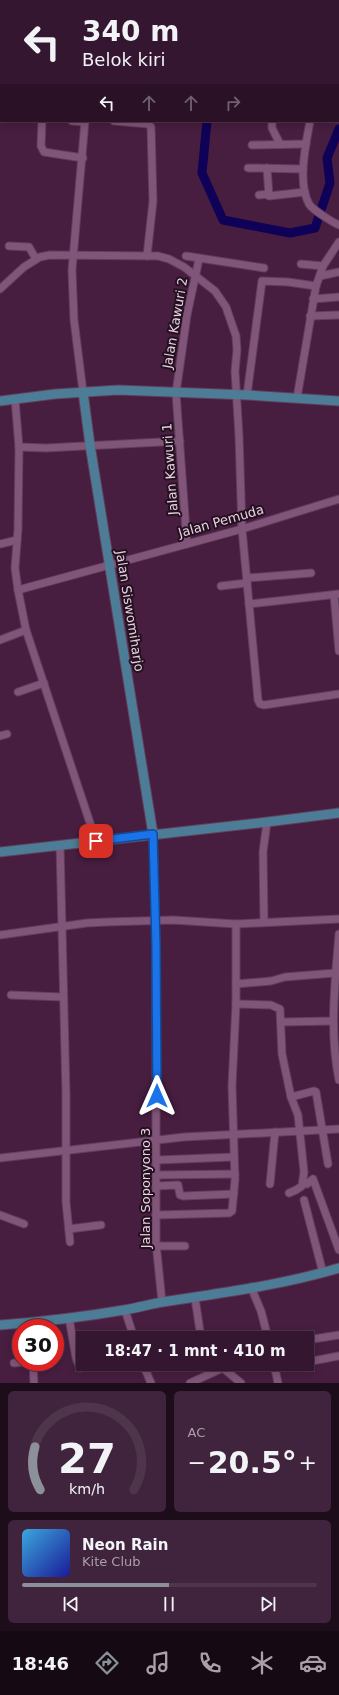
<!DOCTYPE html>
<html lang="id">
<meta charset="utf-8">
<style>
body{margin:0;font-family:"DejaVu Sans",sans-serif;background:#40233c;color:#f1f3f6;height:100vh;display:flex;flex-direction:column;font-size:15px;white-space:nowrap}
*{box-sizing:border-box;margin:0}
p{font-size:13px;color:#aa9fab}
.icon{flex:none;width:22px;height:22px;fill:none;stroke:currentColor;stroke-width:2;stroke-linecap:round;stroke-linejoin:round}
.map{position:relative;height:1383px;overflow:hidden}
.panel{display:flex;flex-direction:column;gap:8px;padding:8px;background:#1d0c1a;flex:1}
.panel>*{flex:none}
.top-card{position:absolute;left:0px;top:0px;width:339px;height:122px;box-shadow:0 2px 10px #0003,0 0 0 1px #4f354c;background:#351630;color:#f1f3f6;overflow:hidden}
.speed{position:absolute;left:12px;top:1319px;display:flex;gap:8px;font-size:20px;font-weight:700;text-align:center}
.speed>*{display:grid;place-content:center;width:52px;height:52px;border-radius:50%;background:#351630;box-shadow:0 2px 10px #0003,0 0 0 1px #4f354c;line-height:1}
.speed .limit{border:6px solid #d22;background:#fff;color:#111}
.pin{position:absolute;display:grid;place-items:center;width:34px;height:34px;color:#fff;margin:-17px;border-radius:8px;box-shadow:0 2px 6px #0006}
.me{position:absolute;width:44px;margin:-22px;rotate:0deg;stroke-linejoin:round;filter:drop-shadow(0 0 3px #0008)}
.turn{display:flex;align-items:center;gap:14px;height:84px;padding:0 16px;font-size:18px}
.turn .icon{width:52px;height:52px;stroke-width:2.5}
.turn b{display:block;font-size:28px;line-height:34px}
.lanes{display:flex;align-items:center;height:38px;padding:0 16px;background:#0003;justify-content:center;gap:20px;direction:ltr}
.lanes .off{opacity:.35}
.big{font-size:30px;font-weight:600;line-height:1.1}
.panel .tile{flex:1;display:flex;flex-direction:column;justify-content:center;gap:6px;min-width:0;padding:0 14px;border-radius:6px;background:#40233c}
.panel .dial{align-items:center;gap:0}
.dial svg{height:104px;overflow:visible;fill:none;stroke:#4f354c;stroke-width:7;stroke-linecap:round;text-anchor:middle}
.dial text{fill:#f1f3f6;stroke:none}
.song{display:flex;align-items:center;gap:12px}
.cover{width:48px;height:48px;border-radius:6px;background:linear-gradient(135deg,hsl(200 70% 55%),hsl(240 70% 35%))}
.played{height:4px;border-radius:2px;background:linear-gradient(90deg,#8c9099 50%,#4f354c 50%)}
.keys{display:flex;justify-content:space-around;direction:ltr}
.heat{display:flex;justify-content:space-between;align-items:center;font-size:22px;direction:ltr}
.panel .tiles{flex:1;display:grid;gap:8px;grid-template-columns:1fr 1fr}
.tile:last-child{grid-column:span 2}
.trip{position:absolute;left:76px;top:1331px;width:238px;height:40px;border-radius:0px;background:#351630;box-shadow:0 2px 10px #0003,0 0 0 1px #4f354c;font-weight:600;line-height:40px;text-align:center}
.tab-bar{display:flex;height:64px;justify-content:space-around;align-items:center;background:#150913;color:#aa9fab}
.tab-bar .icon{width:28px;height:28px}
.tab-bar .selected{color:#8c9099}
.tab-bar b{font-size:18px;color:#f1f3f6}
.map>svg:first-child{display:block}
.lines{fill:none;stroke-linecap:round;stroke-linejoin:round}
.river{stroke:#0f0157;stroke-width:9}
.minor-casing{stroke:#603e5c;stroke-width:9}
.major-casing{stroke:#603e5c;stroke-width:11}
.minor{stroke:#815579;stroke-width:7}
.major{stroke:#4d7c96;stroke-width:9}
.route-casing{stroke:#114b97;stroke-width:10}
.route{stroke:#1a73e8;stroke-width:7}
.labels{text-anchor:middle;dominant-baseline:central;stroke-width:4;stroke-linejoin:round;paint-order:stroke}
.street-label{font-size:13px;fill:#ead0e4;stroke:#23111f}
</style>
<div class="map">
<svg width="339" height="1383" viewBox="0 0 339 1383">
<rect width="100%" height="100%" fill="#471e40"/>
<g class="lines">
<g class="river">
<polyline points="0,16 1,16"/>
<polyline points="207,121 202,173 223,220 290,233 315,228 330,183 327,158 339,129"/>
</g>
<defs>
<g id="minor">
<polyline points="94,1 94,0"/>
<polyline points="323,1 323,0"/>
<polyline points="338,54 339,54"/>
<polyline points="42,121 41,146 44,152 83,158"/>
<polyline points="72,121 85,122"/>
<polyline points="114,121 148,124 151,127 153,201 147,256"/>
<polyline points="272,121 272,128 280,144"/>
<path d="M 310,121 C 306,144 297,182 309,204 C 313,210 332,222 339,225"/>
<polyline points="252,145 306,144"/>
<polyline points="248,168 303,169"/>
<polyline points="267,168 269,196 305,192"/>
<polyline points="259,195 269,194"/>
<polyline points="9,246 29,247 36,259"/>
<polyline points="186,256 264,268"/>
<polyline points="301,264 323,266"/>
<polyline points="320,276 339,272"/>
<polyline points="0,289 24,267 40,257 50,255 158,256 169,259 184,267 215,291 226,307 236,336 237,350 235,371 239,436 242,529 258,700 260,704 264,705 339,694"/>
<polyline points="313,299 339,297"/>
<polyline points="310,316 339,315"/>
<polyline points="83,392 74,320 72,270 85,121"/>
<polyline points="247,395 262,281 288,282 316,286"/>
<polyline points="297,398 316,286 323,266 339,242"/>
<polyline points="15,399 19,447 18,529 15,568 18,590 26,630 96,841"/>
<polyline points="19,447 46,448 180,441"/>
<polyline points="0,544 17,540"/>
<polyline points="187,544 176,393 187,315 199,259"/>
<polyline points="247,578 311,573"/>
<polyline points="221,586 247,583"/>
<polyline points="18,590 242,529 339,499"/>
<polyline points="334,595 339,651"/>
<polyline points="249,604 339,594"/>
<polyline points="0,640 26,630"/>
<polyline points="18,692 44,683"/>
<polyline points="0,736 7,734"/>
<polyline points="153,834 156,946 156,1243 162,1302"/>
<polyline points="60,845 66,1094 66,1202 70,1242"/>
<polyline points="264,922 263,852 267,822"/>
<path d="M 339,934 C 335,983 329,1031 339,1080"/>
<polyline points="0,935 87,923 107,922 173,920 236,924 339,919"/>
<polyline points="236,984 271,981 285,977 335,973"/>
<polyline points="11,995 63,997"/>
<polyline points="236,1004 271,1005 280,1009 282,1054 291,1097 298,1115 304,1172 302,1186 296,1190 289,1193"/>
<polyline points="281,1022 333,1021"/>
<polyline points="291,1097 314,1091 316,1092 328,1164"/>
<polyline points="0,1158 184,1137 339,1129"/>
<polyline points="157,1160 234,1157"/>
<polyline points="156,1175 235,1174"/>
<polyline points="303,1181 307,1184 313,1179 339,1250"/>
<polyline points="270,1184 275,1132"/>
<polyline points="156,1186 178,1185 180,1195 183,1196 234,1194"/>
<polyline points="304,1200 323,1273"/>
<polyline points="0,1215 24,1224"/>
<polyline points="156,1215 229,1213 232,1211 235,1180 232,1086 236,1004 236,924"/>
<polyline points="69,1229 101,1225"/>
<polyline points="156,1246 185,1246"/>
<polyline points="251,1287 261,1311 268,1338"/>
<polyline points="195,1298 201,1338"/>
<polyline points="125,1310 134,1338"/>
<polyline points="69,1318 76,1358 80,1368 98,1364"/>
<polyline points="117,1338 132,1334"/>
<polyline points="307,1340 339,1335"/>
<polyline points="33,1362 34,1383"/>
<polyline points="307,1362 339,1356"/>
<polyline points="14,1363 25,1362"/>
<polyline points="143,1364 151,1383"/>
<polyline points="218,1364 241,1383"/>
<polyline points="274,1364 278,1383"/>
<polyline points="274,1365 284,1364"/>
<polyline points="145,1370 163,1364"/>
<polyline points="190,1383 223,1368 237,1364"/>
</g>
<g id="major">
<polyline points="83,392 90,445 153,834"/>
<polyline points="0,401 55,394 118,390 247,395 339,401"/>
<polyline points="0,852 267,822 339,813"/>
<path d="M 0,1325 C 41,1322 83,1317 124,1310 C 137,1308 150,1304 163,1302 C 221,1293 282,1285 339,1268"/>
</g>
</defs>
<use href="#minor" class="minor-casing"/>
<use href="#major" class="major-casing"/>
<use href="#minor" class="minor"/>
<use href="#major" class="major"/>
</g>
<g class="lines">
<defs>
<polyline id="route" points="96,841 153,834 156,946 157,1096"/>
</defs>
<use href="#route" class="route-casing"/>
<use href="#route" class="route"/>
</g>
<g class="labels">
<g class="street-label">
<text transform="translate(175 323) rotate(-80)">Jalan Kawuri 2</text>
<text transform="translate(170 469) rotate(-94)">Jalan Kawuri 1</text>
<text transform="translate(221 521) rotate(-16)">Jalan Pemuda</text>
<text transform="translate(130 611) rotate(81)">Jalan Siswomiharjo</text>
<text transform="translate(145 1188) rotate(-90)">Jalan Soponyono 3</text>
</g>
</g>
</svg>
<div class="speed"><div class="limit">30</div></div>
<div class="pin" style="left:96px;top:841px;background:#d93025"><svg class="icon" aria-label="arrive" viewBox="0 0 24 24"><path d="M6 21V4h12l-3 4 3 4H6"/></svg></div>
<svg class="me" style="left:157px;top:1096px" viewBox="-20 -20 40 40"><path d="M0-17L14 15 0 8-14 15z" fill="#1a73e8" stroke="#fff" stroke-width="4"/></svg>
<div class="trip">18:47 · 1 mnt · 410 m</div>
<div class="top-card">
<div class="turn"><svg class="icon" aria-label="left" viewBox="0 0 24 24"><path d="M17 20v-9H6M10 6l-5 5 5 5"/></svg><div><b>340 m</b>Belok kiri</div></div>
<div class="lanes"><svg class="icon" aria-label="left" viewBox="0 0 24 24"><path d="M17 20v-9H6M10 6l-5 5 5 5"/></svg><svg class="icon off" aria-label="ahead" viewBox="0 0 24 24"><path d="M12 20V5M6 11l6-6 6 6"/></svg><svg class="icon off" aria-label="ahead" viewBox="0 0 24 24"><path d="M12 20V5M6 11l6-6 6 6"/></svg><svg class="icon off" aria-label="right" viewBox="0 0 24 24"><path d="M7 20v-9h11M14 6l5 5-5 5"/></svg></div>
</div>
</div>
<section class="panel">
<div class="tiles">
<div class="tile dial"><svg viewBox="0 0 100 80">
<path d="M14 69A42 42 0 1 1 86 69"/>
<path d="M14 69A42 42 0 0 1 10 36" stroke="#8c9099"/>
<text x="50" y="56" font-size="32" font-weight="700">27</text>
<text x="50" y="72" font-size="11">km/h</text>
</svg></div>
<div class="tile"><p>AC</p>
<div class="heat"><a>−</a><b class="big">20.5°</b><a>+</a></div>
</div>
<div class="tile">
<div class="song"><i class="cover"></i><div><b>Neon Rain</b><p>Kite Club</p></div></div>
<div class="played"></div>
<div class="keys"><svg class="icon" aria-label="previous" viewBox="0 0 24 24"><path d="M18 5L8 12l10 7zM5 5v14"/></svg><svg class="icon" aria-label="pause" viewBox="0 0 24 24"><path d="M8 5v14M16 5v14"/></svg><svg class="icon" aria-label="next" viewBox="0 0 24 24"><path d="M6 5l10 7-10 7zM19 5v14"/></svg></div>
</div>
</div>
</section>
<nav class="tab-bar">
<b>18:46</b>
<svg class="icon selected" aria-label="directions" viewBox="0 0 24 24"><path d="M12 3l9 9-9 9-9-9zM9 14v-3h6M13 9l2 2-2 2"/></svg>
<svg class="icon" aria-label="music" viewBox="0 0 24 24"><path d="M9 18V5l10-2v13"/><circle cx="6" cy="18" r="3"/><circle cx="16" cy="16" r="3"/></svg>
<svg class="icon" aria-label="phone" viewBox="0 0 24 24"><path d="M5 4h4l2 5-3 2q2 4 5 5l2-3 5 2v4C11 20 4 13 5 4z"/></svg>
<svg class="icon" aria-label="climate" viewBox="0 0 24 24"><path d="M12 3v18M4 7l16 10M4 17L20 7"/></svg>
<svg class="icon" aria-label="car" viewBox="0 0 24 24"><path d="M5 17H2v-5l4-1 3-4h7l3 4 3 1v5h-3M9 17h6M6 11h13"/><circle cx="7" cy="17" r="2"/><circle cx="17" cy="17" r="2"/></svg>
</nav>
